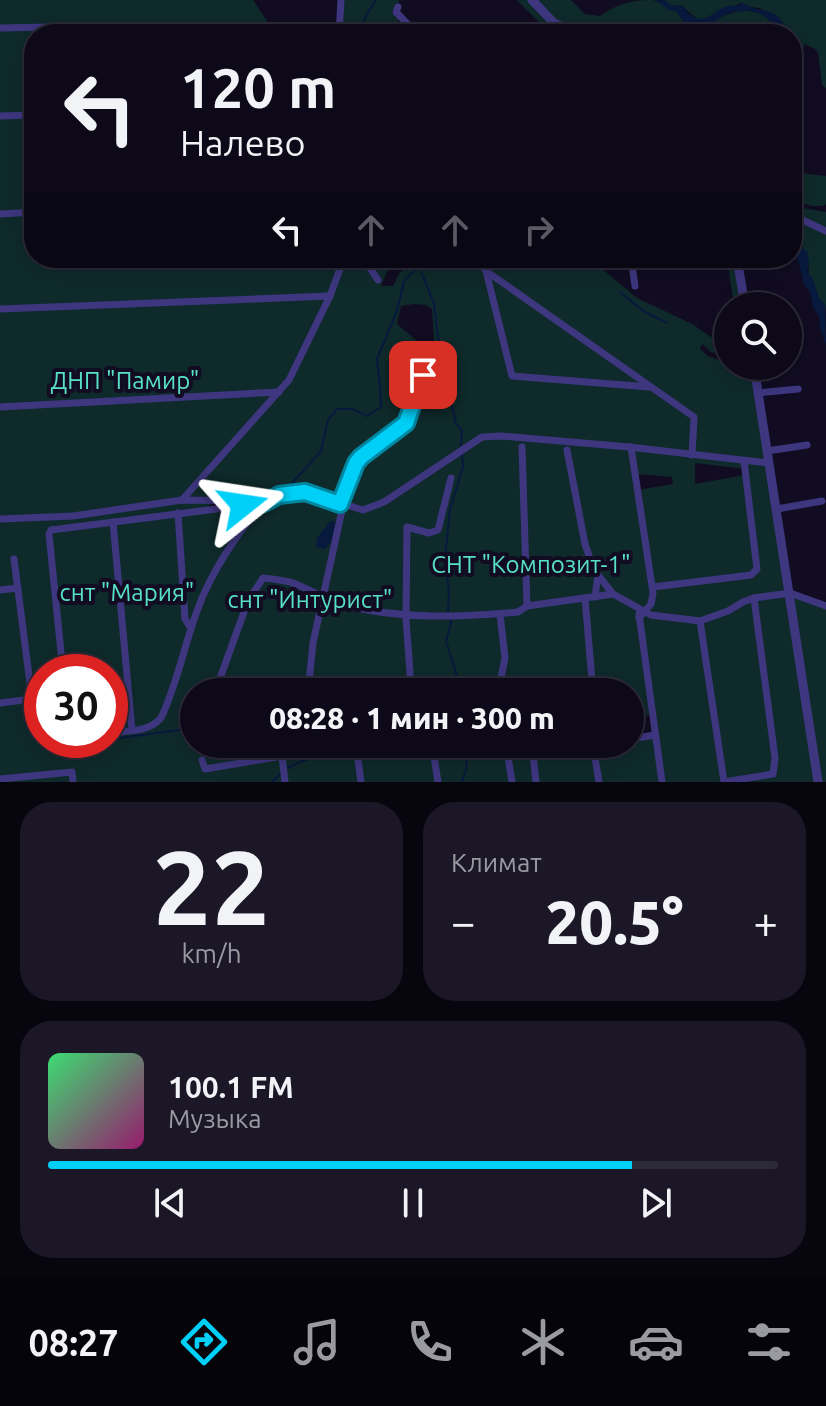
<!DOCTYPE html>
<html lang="ru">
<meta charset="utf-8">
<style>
body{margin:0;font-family:Ubuntu,sans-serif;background:#1b1726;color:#f1f3f6;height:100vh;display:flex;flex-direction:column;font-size:30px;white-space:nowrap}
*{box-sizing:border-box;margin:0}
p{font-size:26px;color:#9a9aa2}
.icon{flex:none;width:44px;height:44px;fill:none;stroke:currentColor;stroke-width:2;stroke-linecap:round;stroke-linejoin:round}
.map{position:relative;height:782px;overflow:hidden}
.panel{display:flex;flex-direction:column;gap:20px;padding:20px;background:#07050e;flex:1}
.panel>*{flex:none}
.top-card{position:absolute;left:24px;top:24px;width:778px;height:244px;border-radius:32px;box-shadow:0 4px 20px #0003,0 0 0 2px #2d2a38;background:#0d0919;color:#f1f3f6;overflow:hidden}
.controls{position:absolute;left:714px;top:292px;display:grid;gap:16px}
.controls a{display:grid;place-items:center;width:88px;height:88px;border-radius:50%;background:#0d0919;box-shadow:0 4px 20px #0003,0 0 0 2px #2d2a38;font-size:40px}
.speed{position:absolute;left:24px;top:654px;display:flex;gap:16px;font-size:40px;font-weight:700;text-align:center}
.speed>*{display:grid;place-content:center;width:104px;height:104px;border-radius:50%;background:#0d0919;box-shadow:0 4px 20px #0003,0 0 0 2px #2d2a38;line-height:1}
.speed .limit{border:12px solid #d22;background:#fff;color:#111}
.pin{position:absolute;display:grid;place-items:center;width:68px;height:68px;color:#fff;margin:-34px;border-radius:16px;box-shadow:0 4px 12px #0006}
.me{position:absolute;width:88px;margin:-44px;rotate:75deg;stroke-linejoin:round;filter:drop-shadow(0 0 6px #0008)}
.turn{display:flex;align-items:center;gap:28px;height:168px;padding:0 24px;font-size:36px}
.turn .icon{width:104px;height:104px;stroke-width:2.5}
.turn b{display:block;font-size:56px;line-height:68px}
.lanes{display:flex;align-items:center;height:76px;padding:0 24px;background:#0003;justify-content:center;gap:40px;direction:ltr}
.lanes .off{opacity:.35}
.big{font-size:60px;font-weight:800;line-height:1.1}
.panel .tile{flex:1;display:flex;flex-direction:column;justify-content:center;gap:12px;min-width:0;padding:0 28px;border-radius:32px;background:#1b1726}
.panel .dial{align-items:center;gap:0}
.dial b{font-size:104px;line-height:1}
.song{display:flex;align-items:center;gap:24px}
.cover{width:96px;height:96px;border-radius:12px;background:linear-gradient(135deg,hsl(140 70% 55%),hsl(320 70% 35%))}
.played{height:8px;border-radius:4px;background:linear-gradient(90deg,#00d0f7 80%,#2d2a38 80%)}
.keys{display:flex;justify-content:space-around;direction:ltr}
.heat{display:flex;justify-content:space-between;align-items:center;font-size:44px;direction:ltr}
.panel .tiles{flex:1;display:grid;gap:20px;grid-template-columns:1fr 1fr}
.tile:last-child{grid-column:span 2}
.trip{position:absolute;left:180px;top:678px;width:464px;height:80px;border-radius:40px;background:#0d0919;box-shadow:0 4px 20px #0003,0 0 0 2px #2d2a38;font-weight:800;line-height:80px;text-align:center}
.tabs{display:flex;height:128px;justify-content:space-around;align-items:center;background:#05040a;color:#9a9aa2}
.tabs .icon{width:56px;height:56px}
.tabs .on{color:#00d0f7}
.tabs b{font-size:36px;color:#f1f3f6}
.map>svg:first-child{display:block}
.green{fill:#0f2a2b;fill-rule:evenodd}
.water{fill:#08193e}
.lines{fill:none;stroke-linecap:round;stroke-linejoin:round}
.stream{stroke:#08193e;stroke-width:2}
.minor{stroke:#3e3780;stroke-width:7}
.tertiary{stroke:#3e3780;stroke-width:9}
.route-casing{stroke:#0087a1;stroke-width:20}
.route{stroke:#00d0f7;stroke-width:14}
.labels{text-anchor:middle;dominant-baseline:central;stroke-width:8;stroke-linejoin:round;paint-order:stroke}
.park-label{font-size:24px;fill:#57e0c6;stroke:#110c21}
</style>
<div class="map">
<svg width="826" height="782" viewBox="0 0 826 782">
<rect width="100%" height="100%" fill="#110c21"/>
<g class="green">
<path d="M 0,0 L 253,0 L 276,34 L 34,34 L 34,258 L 393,258 L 381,286 L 393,286 L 400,272 L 425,258 L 579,258 L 582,261 L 594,262 L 637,298 L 692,324 L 711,337 L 728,339 L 728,355 L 711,352 L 702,344 L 700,349 L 708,356 L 728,363 L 728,366 L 754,366 L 790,593 L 826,606 L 826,782 L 0,782 ZM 413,304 L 426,305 L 432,309 L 435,356 L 397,324 L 401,306 ZM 695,463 L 745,469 L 745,475 L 695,484 ZM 636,474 L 672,477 L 673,484 L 638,490 ZM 216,501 L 264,504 L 203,510 ZM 42,672 L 110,672 L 110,740 L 42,740 ZM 194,692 L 630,692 L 630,717 L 652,715 L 654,735 L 630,739 L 630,744 L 194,744 Z"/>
<polygon points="341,0 399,0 398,7 391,12 402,17 386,34 339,34"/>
<path d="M 517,0 L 571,0 L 585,14 L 600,16 C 618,4 629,0 653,0 C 661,2 667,9 676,11 L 688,28 L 702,31 L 720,17 L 738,11 L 745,10 L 760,13 L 770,21 L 775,34 L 551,34 Z"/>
<polygon points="661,0 826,0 826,88 822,85 818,53 815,49 805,44 802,51 792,57 792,34 787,34 787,30 760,8 751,7 741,3 705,19 697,19 681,5 675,6 668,4 667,1"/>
<polygon points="792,172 826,176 826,204 824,206 813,206 792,201"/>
<polygon points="792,206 826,212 826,313 825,305 819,299 813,280 809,275 808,263 799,236 794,233 793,230 795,226 792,221"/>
<polygon points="727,258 737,258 745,306 734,306"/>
</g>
<g class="water">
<path d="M 655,0 L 667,1 L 669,4 L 675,6 L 681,5 C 685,9 690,16 696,18 C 709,24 717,3 737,6 L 743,3 C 761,15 779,4 787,34 L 775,34 L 770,21 L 760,13 L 745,10 L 742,12 C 724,9 716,24 702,31 C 685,29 686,23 676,11 L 669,10 Z"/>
<path d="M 792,221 L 795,226 L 794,233 L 802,238 L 803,250 L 807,251 L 809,264 L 807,270 L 809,275 L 813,278 C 816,288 817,298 825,305 L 826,345 L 820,328 L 819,315 L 814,310 L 809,289 L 805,287 C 804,282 797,259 797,254 L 795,253 L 792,239 Z"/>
<polygon points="330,521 336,522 331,542 325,549 316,547 317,538"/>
</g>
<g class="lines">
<g class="stream">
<polyline points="360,34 365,17 376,0"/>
<polyline points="416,258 434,304 440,353 456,424 462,430 461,446"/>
<polyline points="571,258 585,267"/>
<polyline points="620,292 643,311 667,323"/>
<polyline points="286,490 321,451 328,420 337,409 352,409 367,416 381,407 380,385 377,359 397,311 404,281 419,265"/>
<polyline points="446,692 460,690"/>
<polyline points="462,692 446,641 451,623 448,610 449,592 445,560 450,509 463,467 462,453"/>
<polyline points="98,741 194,728"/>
<polyline points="287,768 305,760 350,748 351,744"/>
<polyline points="272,782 282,772"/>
<polyline points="462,782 466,769 468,744"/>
</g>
<g class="minor">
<polyline points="398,7 396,12 417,34"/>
<polyline points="0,28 52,27 94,34"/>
<polyline points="339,34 341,0"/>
<polyline points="0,116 34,115"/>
<polyline points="0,214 34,212"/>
<polyline points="792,215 826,231"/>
<polyline points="363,258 378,280"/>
<polyline points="478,258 486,271 694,417 692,455"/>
<polyline points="631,258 635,286"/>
<polyline points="486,271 512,376 649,387"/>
<polyline points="0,309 330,296"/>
<polyline points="758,393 798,389"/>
<polyline points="0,407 279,392"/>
<polyline points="522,447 527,606"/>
<polyline points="631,447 653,593 651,604 639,618"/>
<polyline points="567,450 585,544 594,570 613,594"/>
<polyline points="767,451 807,445"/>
<polyline points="182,500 289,380 330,296 344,258"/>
<polyline points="340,504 356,463 361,457 406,423 431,353"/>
<polyline points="777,509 822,501"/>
<polyline points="178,513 185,619 191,628"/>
<polyline points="0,519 73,516 182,500 266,501 279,495 305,492 363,510 384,502 482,437 501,436 629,447 769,463"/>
<polyline points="113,522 132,730"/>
<polyline points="653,587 751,575 757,569 744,461"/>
<polyline points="0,590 18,588"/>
<polyline points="595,597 598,575"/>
<polyline points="585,598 593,692"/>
<polyline points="500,614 505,658 500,683"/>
<polyline points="639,614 662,782"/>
<polyline points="700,621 724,782"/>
<polyline points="63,672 49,534 51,530 240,506"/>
<polyline points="411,686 406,619 407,527 429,533 438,530 451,478"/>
<path d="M 215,692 L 248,601 L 263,578 C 273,579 284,580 293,583 C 311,590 326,600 345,605 C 401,620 461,617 518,612 L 527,606 L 613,594 L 651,615 L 700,621 L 728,611 L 743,602 L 754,598 L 790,593 L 826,606"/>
<polyline points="308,692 313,643 342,510"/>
<polyline points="0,703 32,699 14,559"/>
<path d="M 110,733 C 128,731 149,732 161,718 C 177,685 184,646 197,611 C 210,574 239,529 266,501"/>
<polyline points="630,739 655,735"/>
<polyline points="356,744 361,782"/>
<polyline points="432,744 438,782"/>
<polyline points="506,744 512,782"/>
<polyline points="593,745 599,782"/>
<polyline points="282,756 285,782"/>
<polyline points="202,760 205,769 336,747"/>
<polyline points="0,779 72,772 73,782"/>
<polyline points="536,782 533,755 600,744"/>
<polyline points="724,782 773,774 775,758 754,598"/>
</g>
<g class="tertiary">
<polyline points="532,0 554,23 578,34"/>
<polyline points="737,258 745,306"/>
<polyline points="754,366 818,782"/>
</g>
</g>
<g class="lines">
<defs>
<polyline id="route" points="243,505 264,503 279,495 305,492 340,504 356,463 361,457 406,423 423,375"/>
</defs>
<use href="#route" class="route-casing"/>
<use href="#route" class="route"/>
</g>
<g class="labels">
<g class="park-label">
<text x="125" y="380">ДНП "Памир"</text>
<text x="531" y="564">СНТ "Композит-1"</text>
<text x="127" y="592">снт "Мария"</text>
<text x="310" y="599">снт "Интурист"</text>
</g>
</g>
</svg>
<div class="controls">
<a><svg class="icon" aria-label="search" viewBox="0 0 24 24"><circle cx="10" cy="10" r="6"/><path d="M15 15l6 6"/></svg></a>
</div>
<div class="speed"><div class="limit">30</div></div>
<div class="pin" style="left:423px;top:375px;background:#d93025"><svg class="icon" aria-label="arrive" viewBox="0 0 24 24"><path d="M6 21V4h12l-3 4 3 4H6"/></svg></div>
<svg class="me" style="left:243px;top:505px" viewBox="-20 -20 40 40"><path d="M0-17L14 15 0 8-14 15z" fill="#00d0f7" stroke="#fff" stroke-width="4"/></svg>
<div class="trip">08:28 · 1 мин · 300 m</div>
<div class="top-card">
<div class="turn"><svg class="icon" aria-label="left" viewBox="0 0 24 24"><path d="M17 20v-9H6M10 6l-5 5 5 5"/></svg><div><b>120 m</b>Налево</div></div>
<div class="lanes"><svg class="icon" aria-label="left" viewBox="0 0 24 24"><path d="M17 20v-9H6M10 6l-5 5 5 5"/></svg><svg class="icon off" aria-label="ahead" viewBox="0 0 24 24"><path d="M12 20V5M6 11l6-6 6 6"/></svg><svg class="icon off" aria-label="ahead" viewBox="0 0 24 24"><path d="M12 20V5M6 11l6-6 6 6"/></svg><svg class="icon off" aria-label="right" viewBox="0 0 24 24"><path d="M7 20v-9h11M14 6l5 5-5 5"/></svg></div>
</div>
</div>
<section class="panel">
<div class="tiles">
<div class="tile dial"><b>22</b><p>km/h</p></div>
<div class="tile"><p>Климат</p>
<div class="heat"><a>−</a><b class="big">20.5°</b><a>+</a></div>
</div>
<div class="tile">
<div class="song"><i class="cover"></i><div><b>100.1 FM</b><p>Музыка</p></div></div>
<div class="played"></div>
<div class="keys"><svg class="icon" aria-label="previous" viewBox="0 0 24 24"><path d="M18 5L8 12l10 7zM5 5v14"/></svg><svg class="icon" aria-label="pause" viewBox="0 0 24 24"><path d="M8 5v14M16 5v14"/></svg><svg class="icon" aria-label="next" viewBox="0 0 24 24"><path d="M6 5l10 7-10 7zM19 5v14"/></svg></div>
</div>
</div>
</section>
<nav class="tabs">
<b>08:27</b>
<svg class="icon on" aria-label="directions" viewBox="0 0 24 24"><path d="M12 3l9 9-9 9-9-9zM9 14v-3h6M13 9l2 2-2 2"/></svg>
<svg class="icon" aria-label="music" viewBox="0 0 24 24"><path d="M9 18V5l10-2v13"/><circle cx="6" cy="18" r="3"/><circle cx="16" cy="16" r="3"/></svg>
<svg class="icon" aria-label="phone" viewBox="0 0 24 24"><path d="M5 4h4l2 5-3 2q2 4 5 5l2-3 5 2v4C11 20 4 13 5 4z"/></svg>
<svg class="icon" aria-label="climate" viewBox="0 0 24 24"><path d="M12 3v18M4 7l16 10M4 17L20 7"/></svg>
<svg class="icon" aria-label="car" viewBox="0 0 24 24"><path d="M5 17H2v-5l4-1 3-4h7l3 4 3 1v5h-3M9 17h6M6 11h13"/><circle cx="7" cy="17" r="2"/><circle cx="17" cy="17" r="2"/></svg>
<svg class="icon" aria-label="filters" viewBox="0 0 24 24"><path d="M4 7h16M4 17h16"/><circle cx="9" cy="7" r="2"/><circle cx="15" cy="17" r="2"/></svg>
</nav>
